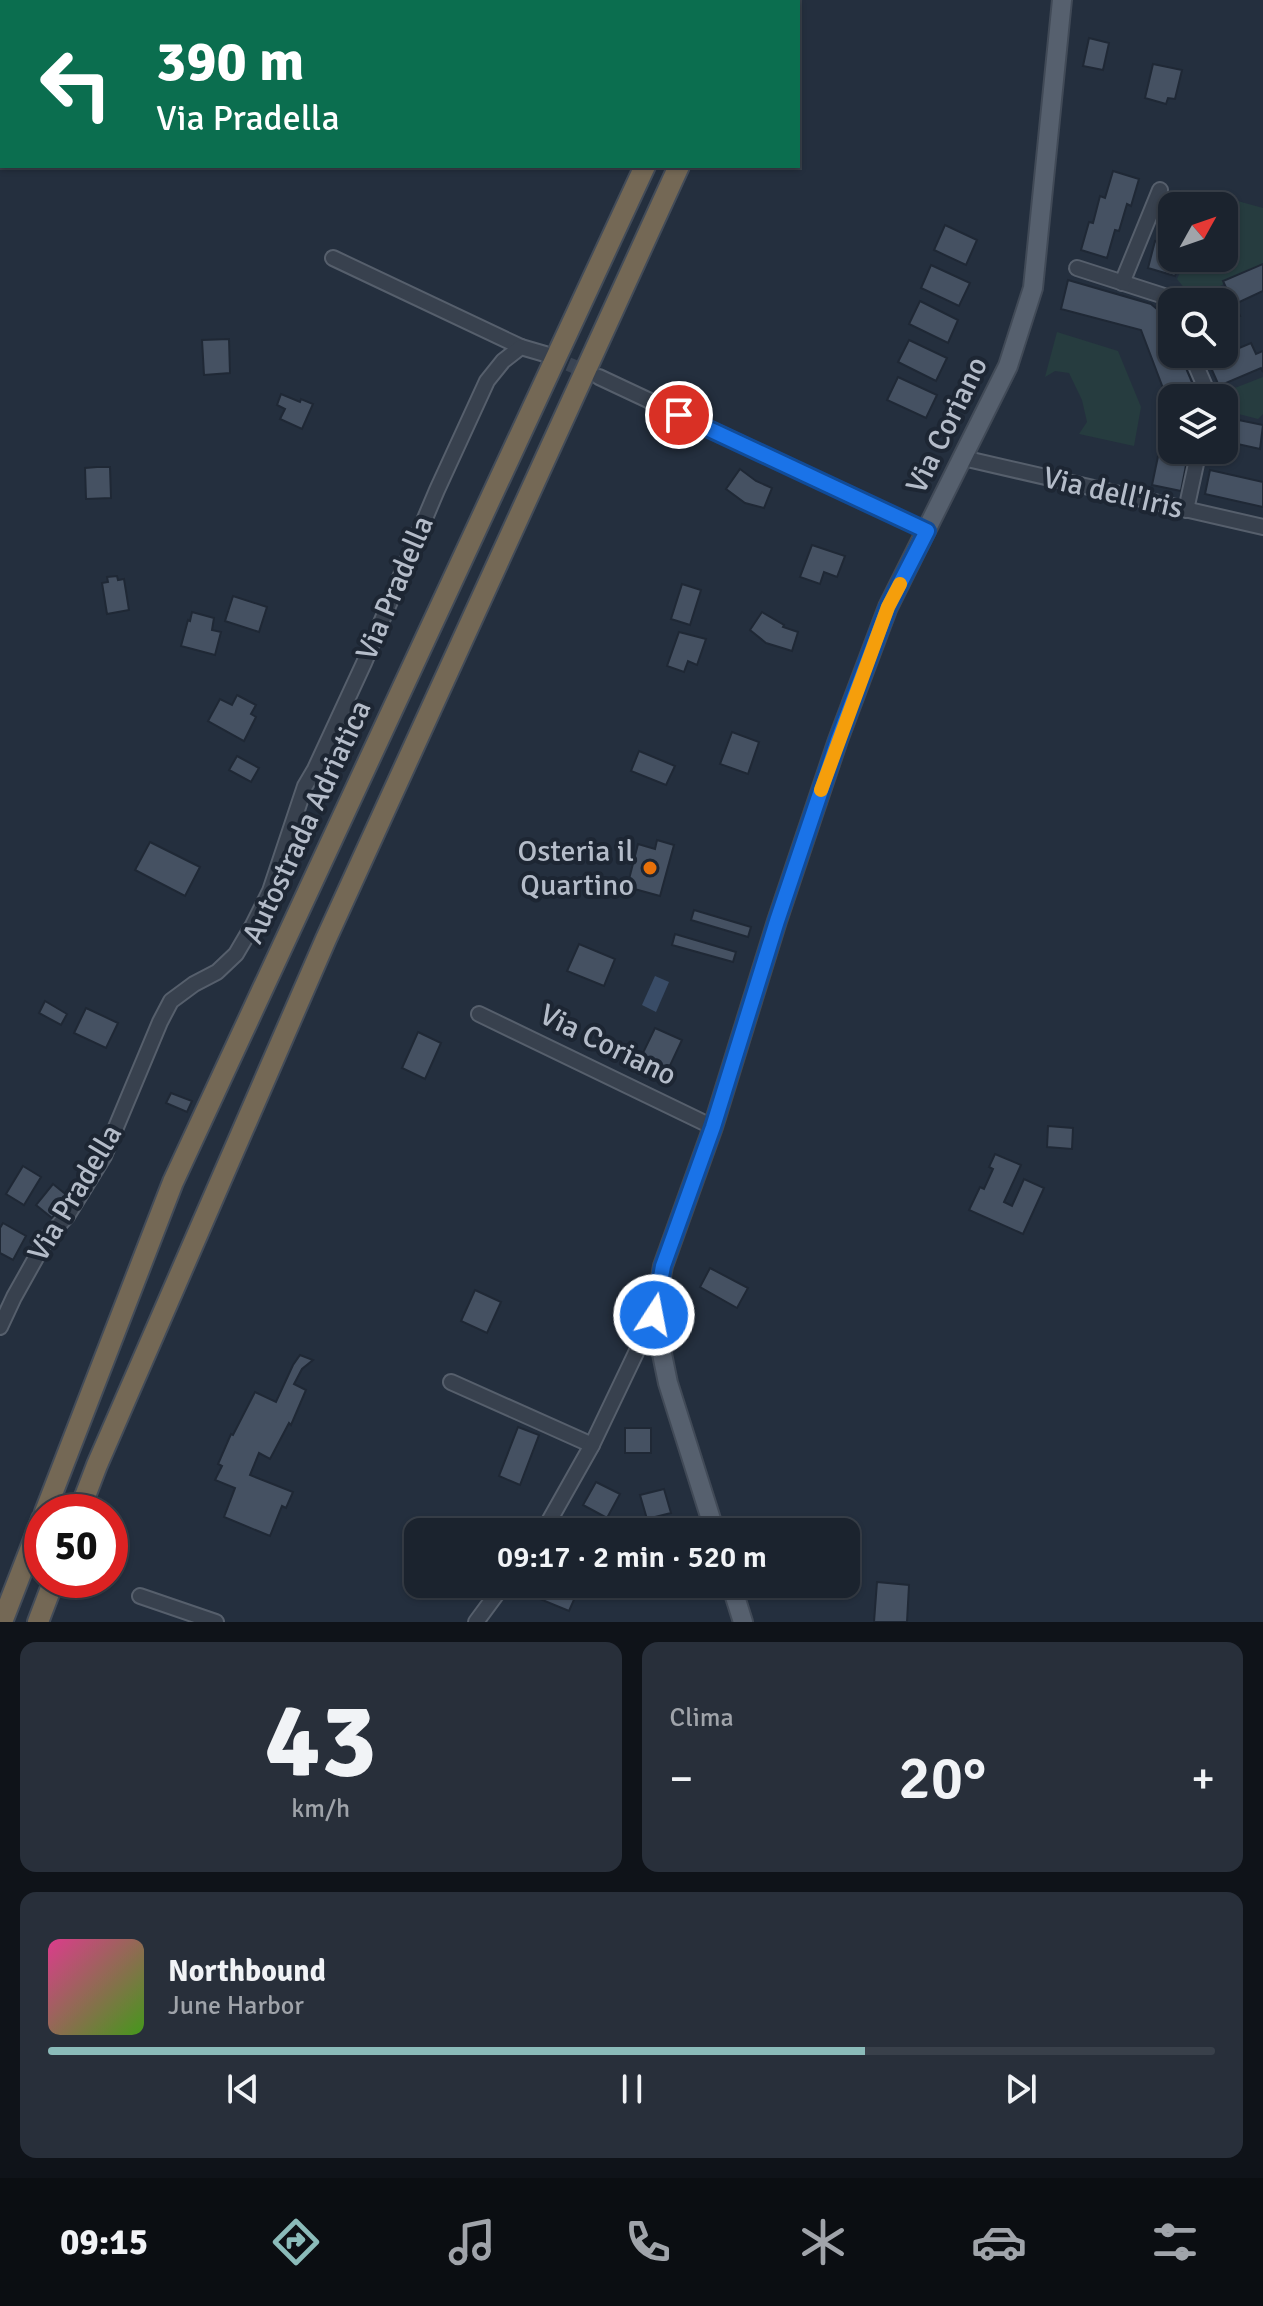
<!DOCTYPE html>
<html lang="it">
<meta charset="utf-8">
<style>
body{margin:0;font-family:Signika,sans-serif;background:#282f3a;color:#f1f3f6;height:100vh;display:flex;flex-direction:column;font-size:30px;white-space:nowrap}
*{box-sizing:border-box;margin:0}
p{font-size:26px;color:#a0a4aa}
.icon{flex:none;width:44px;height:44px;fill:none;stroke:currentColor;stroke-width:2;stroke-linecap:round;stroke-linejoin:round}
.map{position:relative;height:1622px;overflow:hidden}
.panel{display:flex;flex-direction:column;gap:20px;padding:20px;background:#0f1319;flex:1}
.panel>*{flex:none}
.hud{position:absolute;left:0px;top:0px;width:800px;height:168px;box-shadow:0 2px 6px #0004,0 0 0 2px #39404a;background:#0b6e4f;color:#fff;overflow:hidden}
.needle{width:52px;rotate:50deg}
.controls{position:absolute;left:1158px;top:192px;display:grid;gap:16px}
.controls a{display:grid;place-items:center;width:80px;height:80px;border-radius:16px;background:#1b232e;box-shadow:0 2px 6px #0004,0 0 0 2px #39404a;font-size:40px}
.speed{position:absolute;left:24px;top:1494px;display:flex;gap:16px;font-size:40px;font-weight:700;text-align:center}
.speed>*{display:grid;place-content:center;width:104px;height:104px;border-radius:50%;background:#1b232e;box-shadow:0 2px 6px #0004,0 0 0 2px #39404a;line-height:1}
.speed .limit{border:12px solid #d22;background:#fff;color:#111}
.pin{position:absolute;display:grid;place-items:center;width:68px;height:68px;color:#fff;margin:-34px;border:4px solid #fff;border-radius:50%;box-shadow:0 2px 8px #0007}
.me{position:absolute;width:88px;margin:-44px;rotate:11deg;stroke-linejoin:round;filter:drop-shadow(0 0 6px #0008)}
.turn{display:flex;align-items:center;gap:28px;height:168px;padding:0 24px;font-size:36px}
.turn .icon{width:104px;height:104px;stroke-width:2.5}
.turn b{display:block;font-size:56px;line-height:68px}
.big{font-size:60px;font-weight:600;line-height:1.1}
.panel .widget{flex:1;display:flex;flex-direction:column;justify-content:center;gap:12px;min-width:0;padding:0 28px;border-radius:16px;background:#282f3a}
.panel .dial{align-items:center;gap:0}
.dial b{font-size:104px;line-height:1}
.song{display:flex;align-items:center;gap:24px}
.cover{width:96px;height:96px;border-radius:12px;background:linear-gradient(135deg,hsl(330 70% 55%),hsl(100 70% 35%))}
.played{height:8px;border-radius:4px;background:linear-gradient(90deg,#8bbbb9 70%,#39404a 70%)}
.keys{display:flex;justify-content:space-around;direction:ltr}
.heat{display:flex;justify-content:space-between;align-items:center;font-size:44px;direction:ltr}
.panel .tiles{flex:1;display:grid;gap:20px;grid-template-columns:1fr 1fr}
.widget:last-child{grid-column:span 2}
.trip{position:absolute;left:404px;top:1518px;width:456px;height:80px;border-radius:16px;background:#1b232e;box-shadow:0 2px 6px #0004,0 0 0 2px #39404a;font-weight:600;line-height:80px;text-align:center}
.tabs{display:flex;height:128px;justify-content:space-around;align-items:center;background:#0b0e12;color:#a0a4aa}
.tabs .icon{width:56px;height:56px}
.tabs .selected{color:#8bbbb9}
.tabs b{font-size:36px;color:#f1f3f6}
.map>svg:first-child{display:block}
.green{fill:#263c3f}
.water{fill:#394c67}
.building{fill:#455162;stroke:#1f2835;stroke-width:2}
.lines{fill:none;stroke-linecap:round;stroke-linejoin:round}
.minor-tunnel{stroke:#3a4453;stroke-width:14;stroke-dasharray:14 7;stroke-linecap:butt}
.minor-casing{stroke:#565f6c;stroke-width:18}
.major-casing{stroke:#414a57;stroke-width:22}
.highway-casing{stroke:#434c59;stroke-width:24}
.minor{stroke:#38414e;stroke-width:14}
.major{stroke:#56606e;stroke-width:18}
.highway{stroke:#746855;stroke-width:20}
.route-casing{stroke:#114b97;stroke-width:20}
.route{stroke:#1a73e8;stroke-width:14}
.slow{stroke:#f59e0b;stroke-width:14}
.food-dot{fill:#e8710a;stroke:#1d2633;stroke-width:3}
.labels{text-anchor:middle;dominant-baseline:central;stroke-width:8;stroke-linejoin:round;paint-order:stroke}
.street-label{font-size:30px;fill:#b4bcc9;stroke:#1d2633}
.poi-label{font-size:30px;fill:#b4bcc9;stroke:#1d2633;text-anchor:end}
</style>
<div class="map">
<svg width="1263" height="1622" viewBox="0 0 1263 1622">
<rect width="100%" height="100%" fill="#242f3e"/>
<g class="green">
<polygon points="1216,195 1263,208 1263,263 1194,300 1177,279 1187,258 1224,258 1224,206 1211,206"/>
<polygon points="1057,332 1118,351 1141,407 1134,446 1079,434 1087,422 1082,400 1069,373 1055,371 1045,377"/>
<polygon points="1263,377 1263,414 1258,419 1227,411 1222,393"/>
</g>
<polygon class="water" points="655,976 669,982 656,1012 642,1005"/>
<g class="building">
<polygon points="1089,38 1109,43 1103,70 1083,66"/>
<polygon points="1153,64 1182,70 1175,99 1168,98 1166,104 1145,98"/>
<polygon points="1113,171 1139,179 1131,206 1127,204 1119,231 1115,230 1107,258 1081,250 1089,222 1093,223 1100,196 1105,198"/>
<polygon points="1181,191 1207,198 1205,206 1176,206"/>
<polygon points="1168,216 1172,217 1172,258 1181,258 1175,276 1148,268 1155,241 1160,243"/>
<polygon points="945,225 977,240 966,265 934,250"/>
<polygon points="1263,264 1263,291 1235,304 1240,316 1224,322 1224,302 1205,302 1228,292 1223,281"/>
<polygon points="931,265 970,283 959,306 921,288"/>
<polygon points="1068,280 1151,304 1164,315 1172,335 1172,354 1180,354 1197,394 1198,398 1172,398 1172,450 1189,450 1181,491 1152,485 1169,404 1141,330 1061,309"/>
<polygon points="920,301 958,320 948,343 909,324"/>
<polygon points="229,339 230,373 204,375 202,340"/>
<polygon points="909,340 947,358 936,381 898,362"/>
<polygon points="1251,343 1256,354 1263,351 1263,372 1261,368 1219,386 1208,361"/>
<polygon points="898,377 937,395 926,418 887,400"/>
<polygon points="281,394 300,402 301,399 313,404 302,429 280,419 285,409 277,405"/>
<polygon points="1224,417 1263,425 1260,449 1224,441"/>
<polygon points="97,467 110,467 111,498 86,499 85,468"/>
<polygon points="740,469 756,481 772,488 764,508 745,503 726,489"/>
<polygon points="1210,470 1263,482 1263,507 1205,494"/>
<polygon points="812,545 845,556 837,577 824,572 820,584 800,577"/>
<polygon points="117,576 118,580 124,579 129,610 107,614 102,583 108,582 107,577"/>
<polygon points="682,584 701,590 690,625 671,619"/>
<polygon points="233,596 267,607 259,632 225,621"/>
<polygon points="192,612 214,618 212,630 221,632 215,655 181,646 188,620 190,621"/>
<polygon points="762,612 784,625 783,627 798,632 792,651 766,643 750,630"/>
<polygon points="679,632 706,639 697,665 688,661 684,672 667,666"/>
<polygon points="237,695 256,705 251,714 256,717 244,741 208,721 220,699 232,705"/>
<polygon points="732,732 759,742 748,774 720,764"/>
<polygon points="639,751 675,766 666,785 631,771"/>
<polygon points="237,756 259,768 251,782 229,770"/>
<polygon points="657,840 674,845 660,896 627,887 638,844 655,849"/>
<polygon points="150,842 200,867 185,896 135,870"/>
<polygon points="694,910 751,927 748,937 691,920"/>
<polygon points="675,934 736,952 733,962 672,945"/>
<polygon points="579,944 615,959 604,986 567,971"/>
<polygon points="45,1001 67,1014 61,1025 39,1013"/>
<polygon points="86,1008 118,1023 106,1048 74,1033"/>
<polygon points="655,1028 682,1040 667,1072 640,1059"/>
<polygon points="418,1032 441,1043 425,1079 402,1068"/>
<polygon points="171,1093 192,1101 187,1112 166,1103"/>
<polygon points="1048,1126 1073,1128 1072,1149 1047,1147"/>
<polygon points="995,1154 1021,1165 1004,1202 1012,1206 1024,1179 1044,1188 1023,1234 969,1210 980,1187 984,1189 993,1169 989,1167"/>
<polygon points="23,1166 41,1177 24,1205 6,1194"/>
<polygon points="53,1184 69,1197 52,1218 36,1205"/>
<polygon points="3,1223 26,1236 13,1260 0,1253 0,1228"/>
<polygon points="710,1268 748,1288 737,1308 700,1287"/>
<polygon points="475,1290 501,1302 487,1333 461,1321"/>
<polygon points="300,1355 313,1360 302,1369 294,1384 306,1390 291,1425 289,1423 270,1459 259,1453 250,1475 293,1492 286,1508 282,1506 270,1536 224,1517 235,1488 215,1480 222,1466 218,1464 231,1434 233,1435 255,1392 276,1402 293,1365"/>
<polygon points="518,1427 539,1435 520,1485 499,1476"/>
<rect x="625" y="1428" width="26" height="25"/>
<polygon points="596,1482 620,1494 607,1518 583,1505"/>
<polygon points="664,1489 671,1513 647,1519 640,1495"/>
<polygon points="877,1582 909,1585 907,1622 874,1622"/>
<polygon points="541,1584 581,1584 569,1611 535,1597"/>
</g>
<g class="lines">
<polyline class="minor-tunnel" points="549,356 592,374"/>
<defs>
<g id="minor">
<polyline points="75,0 76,2"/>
<polyline points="0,160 2,156"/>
<polyline points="333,258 521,347"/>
<polyline points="1077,268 1164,296 1172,313"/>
<polyline points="1122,283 1160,190"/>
<polyline points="1191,354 1210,398"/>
<polyline points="599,377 927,531"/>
<polyline points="963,458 1263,527"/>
<polyline points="1186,510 1199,450"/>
<polyline points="479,1014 713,1127"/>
<polyline points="0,1327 14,1297 47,1238 67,1216 104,1156 160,1022 171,1001 194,984 217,972 236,954 253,925 270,891 305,786 315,769 364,663 437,490 487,381 503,361 521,347 545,354"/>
<polyline points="451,1382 592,1445"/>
<polyline points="545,1529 578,1532"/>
<polyline points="543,1532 592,1445 654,1315"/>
<polyline points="140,1596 216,1622"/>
<polyline points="476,1622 504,1584"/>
</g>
<g id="major">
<polyline points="715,1532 668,1383 654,1315 663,1266 713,1127 777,921 838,740 888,607 1008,366 1033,288 1062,0"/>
<polyline points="731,1584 743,1622"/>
</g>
<g id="highway">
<polyline points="715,2 716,0"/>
<polyline points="750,2 750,0"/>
<polyline points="45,1512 173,1182 645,166"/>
<polyline points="79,1512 97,1465 326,939 679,166"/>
<polyline points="2,1622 42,1519"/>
<polyline points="38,1622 54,1580"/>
</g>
</defs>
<use href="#minor" class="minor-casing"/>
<use href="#major" class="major-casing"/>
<use href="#highway" class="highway-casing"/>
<use href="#minor" class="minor"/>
<use href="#major" class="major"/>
<use href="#highway" class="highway"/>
</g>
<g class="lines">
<defs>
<polyline id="route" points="654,1315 663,1266 713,1127 777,921 838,740 888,607 927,531 679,415"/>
</defs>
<use href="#route" class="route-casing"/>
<use href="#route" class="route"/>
<polyline class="slow" points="821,790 888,607 900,584"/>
</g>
<circle class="food-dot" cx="650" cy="868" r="8"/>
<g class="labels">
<g class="street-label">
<text transform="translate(947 425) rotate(-64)">Via Coriano</text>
<text transform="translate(1113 493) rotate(13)">Via dell'Iris</text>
<text transform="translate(395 588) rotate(-67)">Via Pradella</text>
<text transform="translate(307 822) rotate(-65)">Autostrada Adriatica</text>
<text transform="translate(608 1045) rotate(26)">Via Coriano</text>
<text transform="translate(75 1193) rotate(-59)">Via Pradella</text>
</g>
<g class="poi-label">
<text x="634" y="851">Osteria il<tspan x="634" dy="34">Quartino</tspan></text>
</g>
</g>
</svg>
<div class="controls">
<a><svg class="needle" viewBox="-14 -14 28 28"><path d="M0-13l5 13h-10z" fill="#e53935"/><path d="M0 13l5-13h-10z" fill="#a0a4aa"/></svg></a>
<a><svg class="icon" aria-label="search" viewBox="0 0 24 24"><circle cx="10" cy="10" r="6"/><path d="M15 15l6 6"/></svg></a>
<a><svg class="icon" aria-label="layers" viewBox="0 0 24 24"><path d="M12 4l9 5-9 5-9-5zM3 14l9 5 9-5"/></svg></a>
</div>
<div class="speed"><div class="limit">50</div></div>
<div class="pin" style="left:679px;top:415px;background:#d93025"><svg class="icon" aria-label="arrive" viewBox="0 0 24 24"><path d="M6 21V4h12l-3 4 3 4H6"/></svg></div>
<svg class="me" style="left:654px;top:1315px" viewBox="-20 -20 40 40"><circle r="17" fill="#1a73e8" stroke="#fff" stroke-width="3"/><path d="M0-11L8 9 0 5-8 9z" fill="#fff"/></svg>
<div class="trip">09:17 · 2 min · 520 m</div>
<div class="hud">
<div class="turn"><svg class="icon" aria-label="left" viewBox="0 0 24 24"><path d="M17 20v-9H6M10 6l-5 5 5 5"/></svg><div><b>390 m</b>Via Pradella</div></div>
</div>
</div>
<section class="panel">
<div class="tiles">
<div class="widget dial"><b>43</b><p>km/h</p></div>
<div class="widget"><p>Clima</p>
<div class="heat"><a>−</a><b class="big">20°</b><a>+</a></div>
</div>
<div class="widget">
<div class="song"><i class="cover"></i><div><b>Northbound</b><p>June Harbor</p></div></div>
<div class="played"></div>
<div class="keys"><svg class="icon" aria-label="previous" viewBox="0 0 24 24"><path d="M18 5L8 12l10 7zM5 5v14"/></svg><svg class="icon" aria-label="pause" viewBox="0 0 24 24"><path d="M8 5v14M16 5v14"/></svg><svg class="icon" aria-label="next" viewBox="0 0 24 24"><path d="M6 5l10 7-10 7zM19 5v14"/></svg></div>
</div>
</div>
</section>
<nav class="tabs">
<b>09:15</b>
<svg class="icon selected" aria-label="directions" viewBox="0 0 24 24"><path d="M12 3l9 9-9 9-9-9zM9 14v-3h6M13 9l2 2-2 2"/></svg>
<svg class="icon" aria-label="music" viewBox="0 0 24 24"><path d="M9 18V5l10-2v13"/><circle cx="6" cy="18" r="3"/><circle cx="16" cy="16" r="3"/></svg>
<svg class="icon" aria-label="phone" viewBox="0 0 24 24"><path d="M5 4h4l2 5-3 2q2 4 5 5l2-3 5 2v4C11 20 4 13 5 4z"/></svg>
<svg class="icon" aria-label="climate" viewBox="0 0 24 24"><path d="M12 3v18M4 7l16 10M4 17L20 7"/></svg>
<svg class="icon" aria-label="car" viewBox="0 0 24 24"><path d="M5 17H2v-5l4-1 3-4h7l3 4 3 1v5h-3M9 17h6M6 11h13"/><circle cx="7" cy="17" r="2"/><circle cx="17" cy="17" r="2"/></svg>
<svg class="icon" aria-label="filters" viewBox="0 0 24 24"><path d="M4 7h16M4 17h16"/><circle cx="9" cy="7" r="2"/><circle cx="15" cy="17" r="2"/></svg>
</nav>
